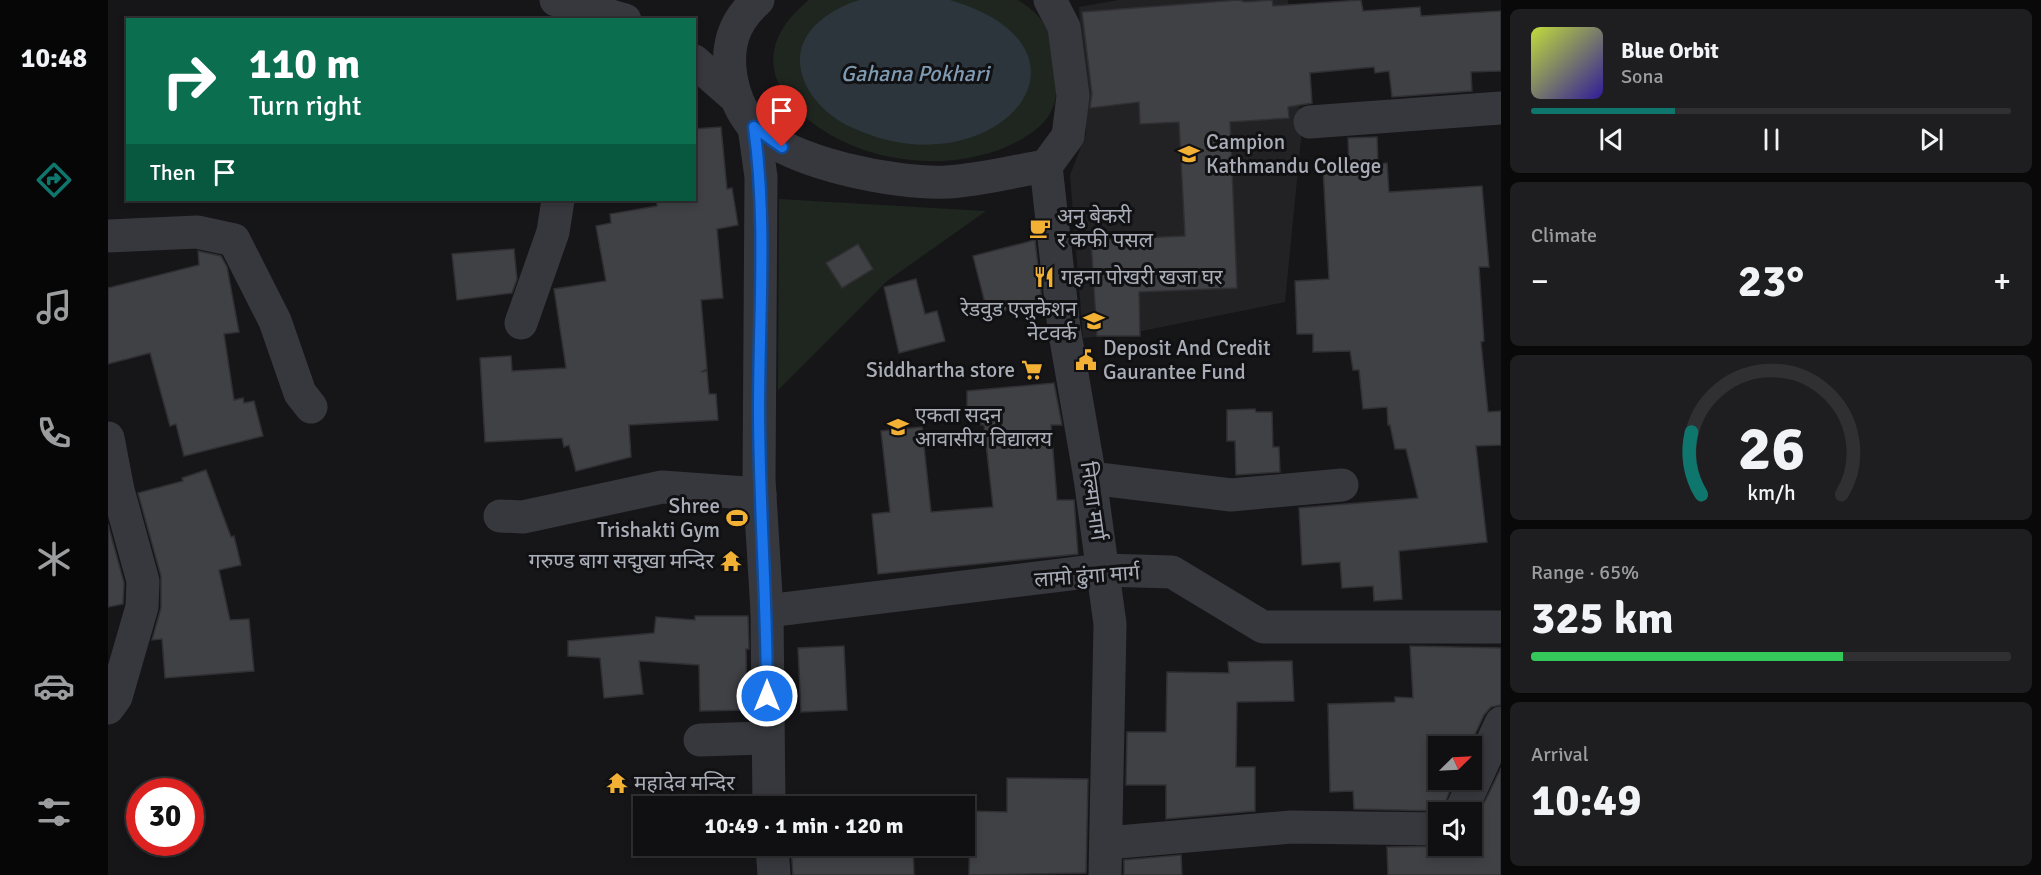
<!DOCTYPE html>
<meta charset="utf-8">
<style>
body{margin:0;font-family:Signika,"Noto Sans Devanagari",sans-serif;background:#1e1e20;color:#f1f3f6;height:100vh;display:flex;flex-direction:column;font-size:22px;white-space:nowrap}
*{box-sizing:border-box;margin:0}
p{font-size:20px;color:#9c9d9f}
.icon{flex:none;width:33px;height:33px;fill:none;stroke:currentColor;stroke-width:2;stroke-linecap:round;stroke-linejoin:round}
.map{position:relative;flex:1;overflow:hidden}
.drawer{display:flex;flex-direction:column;gap:9px;padding:9px;background:#09090a;width:540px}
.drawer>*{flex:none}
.guide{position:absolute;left:18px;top:18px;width:570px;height:183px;border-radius:0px;box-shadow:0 3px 9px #0003,0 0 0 2px #303032;background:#0b6e4f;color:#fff;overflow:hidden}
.needle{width:39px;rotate:66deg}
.controls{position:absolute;left:1320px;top:736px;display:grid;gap:12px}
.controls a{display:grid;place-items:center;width:54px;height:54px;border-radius:0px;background:#101012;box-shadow:0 3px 9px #0003,0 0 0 2px #303032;font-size:30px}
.speed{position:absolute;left:18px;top:778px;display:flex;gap:12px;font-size:30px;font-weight:700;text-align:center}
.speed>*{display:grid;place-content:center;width:78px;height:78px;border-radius:50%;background:#101012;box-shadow:0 3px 9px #0003,0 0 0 2px #303032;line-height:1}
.speed .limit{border:9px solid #d22;background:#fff;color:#111}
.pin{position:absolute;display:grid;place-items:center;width:51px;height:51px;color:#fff;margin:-62px -26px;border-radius:50% 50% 50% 0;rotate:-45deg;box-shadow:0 0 6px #0007}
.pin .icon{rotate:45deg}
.me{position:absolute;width:66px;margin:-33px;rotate:0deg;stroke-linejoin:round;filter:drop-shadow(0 0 4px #0008)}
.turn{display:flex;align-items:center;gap:21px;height:126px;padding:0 24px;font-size:27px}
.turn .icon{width:78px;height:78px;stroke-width:2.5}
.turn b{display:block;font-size:42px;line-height:51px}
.then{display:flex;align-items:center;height:57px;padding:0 24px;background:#0003;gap:12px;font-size:22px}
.big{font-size:45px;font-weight:700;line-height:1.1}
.drawer .tile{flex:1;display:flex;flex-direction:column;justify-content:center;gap:9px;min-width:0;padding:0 21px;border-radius:9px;background:#1e1e20}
.drawer .dial{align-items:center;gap:0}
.dial svg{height:156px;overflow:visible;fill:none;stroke:#303032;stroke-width:7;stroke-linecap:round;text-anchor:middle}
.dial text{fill:#f1f3f6;stroke:none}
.song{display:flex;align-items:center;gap:18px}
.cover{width:72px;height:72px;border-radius:9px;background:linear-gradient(135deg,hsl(70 70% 55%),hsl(250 70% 35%))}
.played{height:6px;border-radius:3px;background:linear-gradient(90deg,#0f766e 30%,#303032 30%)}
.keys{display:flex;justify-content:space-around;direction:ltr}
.heat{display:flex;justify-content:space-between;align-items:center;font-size:33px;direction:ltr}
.charge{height:9px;border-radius:4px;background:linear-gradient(90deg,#34c759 65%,#303032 0)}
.trip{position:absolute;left:525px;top:796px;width:342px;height:60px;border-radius:0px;background:#101012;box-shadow:0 3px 9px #0003,0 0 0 2px #303032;font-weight:700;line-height:60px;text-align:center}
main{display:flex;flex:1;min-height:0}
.dock{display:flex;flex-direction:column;width:108px;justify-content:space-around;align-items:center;background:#060607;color:#9c9d9f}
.dock .icon{width:42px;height:42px}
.dock .selected{color:#0f766e}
.dock b{font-size:27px;color:#f1f3f6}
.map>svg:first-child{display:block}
.built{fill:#222225}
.green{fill:#1e261f}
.water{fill:#2c353c}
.building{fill:#404145;stroke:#303034;stroke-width:1.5}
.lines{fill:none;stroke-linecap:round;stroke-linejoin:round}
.minor{stroke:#37383d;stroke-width:33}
.route-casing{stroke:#114b97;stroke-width:15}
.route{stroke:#1a73e8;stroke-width:10}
.labels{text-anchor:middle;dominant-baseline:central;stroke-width:6;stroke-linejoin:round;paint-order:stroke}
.poi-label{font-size:21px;fill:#a8adb8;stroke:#111113;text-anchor:start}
.street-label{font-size:21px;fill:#a8adb8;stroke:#111113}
.water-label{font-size:22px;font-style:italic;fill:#7f9bb3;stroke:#111113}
</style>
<main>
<nav class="dock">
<b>10:48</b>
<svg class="icon selected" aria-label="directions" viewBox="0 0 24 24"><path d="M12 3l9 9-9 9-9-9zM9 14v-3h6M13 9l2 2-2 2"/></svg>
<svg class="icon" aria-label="music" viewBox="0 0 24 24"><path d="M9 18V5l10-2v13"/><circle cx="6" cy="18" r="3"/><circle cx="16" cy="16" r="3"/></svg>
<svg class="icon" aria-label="phone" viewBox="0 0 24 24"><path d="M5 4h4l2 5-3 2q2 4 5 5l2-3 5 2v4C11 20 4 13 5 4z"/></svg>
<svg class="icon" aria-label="climate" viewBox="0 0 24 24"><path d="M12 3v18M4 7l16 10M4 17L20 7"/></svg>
<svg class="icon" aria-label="car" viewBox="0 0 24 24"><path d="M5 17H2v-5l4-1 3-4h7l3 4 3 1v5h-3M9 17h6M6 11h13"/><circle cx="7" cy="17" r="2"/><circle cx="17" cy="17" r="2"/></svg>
<svg class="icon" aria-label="filters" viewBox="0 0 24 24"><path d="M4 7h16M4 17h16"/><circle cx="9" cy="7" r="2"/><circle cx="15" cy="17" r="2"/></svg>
</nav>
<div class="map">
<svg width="1393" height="875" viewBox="0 0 1393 875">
<rect width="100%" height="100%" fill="#161618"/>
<polygon class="built" points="1010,0 1180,0 1194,129 1177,302 1024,333 975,338 962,175 978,134 971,7"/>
<g class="green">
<path d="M 701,0 L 910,0 C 944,21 944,39 948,76 C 951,107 941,123 914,139 C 874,162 822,166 778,156 C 702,139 615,69 701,0 Z"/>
<polygon points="671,199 878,211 779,281 670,390"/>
</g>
<path class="water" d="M 842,0 C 1010,50 886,193 745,128 C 696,106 666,48 723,13 C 731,8 742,2 752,0 C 778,0 815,0 842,0 Z"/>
<g class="building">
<polygon points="1131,0 1137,2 1164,0 1165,6 1253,0 1255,11 1312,7 1313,16 1393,11 1393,71 1363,72 1364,91 1284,97 1281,71 1267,73 1266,67 1202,73 1204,103 1180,107 1181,118 1122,122 1129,288 1031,292 1032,336 989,336 983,240 1077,236 1071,122 1032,124 1031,102 982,108 984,94 974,12"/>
<polygon points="613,127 619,189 624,188 630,225 609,229 615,298 593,300 599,369 593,372 599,371 601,394 608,394 610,420 521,425 523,457 468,471 461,445 456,447 454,438 377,442 372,358 403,356 404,371 458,368 446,289 498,281 488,226 503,223 502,214 549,206 549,200 586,200 586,129"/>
<polygon points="1269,137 1270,164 1279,163 1281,192 1374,186 1381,267 1371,267 1376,341 1373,342 1380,412 1393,411 1393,445 1368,446 1379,542 1291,551 1294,599 1266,601 1265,586 1234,588 1232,562 1194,565 1191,508 1310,498 1298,449 1287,449 1282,425 1280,425 1279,407 1255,409 1251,370 1245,370 1242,351 1205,352 1205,334 1189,334 1187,281 1221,279 1215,167 1241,166 1240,138"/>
<polygon points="927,240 934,301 880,315 865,256"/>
<polygon points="750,244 765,269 734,288 718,263"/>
<polygon points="406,249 409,279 404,293 349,300 344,254"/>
<polygon points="90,251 113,256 119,267 131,332 116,334 126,400 135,398 136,403 146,401 155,436 76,456 68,424 62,426 42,353 0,364 0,288 91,265"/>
<polygon points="808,279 817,314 829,311 837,341 791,353 776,287"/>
<polygon points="946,383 954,425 943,425 949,500 966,500 970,554 770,574 764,514 782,512 773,431 814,427 823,512 885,507 876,425 873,425 873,416 859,417 859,391"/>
<polygon points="1147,409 1148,412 1164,412 1165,447 1171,447 1172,472 1128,475 1127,441 1119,441 1119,410"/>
<polygon points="98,470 123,537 126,536 133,565 111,570 122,620 141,619 146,671 57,678 54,639 44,640 53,608 53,576 30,493 75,481 74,478"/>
<polygon points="0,524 16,583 15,604 0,607"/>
<polygon points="587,616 640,616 641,649 638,649 639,710 592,711 591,665 531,661 535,694 496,698 492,658 460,656 460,641 546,633 548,617 587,620"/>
<polygon points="736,646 739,710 693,712 690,648"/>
<polygon points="1302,646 1393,648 1393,705 1383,707 1376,715 1361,747 1330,747 1330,780 1346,780 1334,811 1246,809 1245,791 1222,792 1220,704 1287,702 1287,697 1305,698"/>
<polygon points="1184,661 1186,701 1129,702 1128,767 1147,767 1147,811 1058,819 1058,785 1018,785 1019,732 1058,732 1059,672 1121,673 1120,662"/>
<polygon points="1393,768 1393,875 1280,875 1279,847 1364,846 1364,828"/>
<polygon points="899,778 980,779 978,873 861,875 862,811 899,812"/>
<polygon points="683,846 805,846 806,875 685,875"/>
<polygon points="1073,855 1074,875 1016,875 1016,860"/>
</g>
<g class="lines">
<g class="minor">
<polyline points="448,0 517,20"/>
<path d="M 650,0 C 626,21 618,45 623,77 C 626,95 633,112 645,126 C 678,163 791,185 839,182 C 872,180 906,171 938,166 L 960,136 L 965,96 L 956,27 L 942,0"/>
<polyline points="586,61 626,96"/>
<polyline points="1202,122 1393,108"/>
<polyline points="646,127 653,177 651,480 659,611 661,807"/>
<polyline points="938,166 956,328 982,478 1002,624 997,875"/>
<polyline points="0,236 89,232 126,240 167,321 192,393 203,407"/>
<polyline points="413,323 445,232 450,200"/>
<polyline points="0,438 10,490 35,581 34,607 8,697 0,708"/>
<polyline points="982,478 1123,495 1234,485"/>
<polyline points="392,516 415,517 554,487 652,494"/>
<polyline points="659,611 994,570 1064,572 1155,627 1393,627"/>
<polyline points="592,740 658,738"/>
<polyline points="1352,813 1393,723"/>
<polyline points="999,843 1183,827 1330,829"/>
<polyline points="664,846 666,875"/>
</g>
</g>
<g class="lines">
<defs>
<path id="route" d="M 659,696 C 659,600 651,504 651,409 C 651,315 659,219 646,127 L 674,147"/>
</defs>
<use href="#route" class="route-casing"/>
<use href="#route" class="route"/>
</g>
<defs>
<symbol id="university-bare" viewBox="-9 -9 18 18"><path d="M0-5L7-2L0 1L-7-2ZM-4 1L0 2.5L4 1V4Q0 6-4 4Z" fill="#f2b134" stroke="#111113" stroke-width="2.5" paint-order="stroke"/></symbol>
<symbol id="cafe-bare" viewBox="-9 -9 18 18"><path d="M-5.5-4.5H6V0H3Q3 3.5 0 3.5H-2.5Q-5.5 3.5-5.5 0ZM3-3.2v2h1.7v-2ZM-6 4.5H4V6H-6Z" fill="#f2b134" stroke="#111113" stroke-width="2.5" paint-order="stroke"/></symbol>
<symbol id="restaurant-bare" viewBox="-9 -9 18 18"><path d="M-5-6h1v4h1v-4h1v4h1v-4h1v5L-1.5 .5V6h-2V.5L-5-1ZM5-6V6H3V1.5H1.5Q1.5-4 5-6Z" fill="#f2b134" stroke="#111113" stroke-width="2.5" paint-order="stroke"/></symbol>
<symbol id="school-bare" viewBox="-9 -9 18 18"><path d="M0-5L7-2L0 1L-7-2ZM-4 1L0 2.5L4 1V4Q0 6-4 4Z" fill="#f2b134" stroke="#111113" stroke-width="2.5" paint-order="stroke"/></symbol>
<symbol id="civic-bare" viewBox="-9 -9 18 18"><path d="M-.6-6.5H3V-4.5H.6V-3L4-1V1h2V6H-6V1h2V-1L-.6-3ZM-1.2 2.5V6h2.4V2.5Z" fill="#f2b134" stroke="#111113" stroke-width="2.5" paint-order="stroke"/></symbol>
<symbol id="supermarket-bare" viewBox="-9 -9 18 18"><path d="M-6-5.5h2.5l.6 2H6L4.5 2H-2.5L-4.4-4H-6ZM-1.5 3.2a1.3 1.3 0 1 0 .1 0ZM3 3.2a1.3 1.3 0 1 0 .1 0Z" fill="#f2b134" stroke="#111113" stroke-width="2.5" paint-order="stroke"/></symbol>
<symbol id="stadium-bare" viewBox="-9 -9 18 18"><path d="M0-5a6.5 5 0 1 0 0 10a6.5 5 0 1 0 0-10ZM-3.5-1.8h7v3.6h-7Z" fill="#f2b134" stroke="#111113" stroke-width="2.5" paint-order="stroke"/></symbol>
<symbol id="temple-bare" viewBox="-9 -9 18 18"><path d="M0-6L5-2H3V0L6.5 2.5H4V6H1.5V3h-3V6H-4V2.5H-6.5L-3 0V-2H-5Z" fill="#f2b134" stroke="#111113" stroke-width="2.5" paint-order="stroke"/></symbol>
</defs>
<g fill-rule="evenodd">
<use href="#university-bare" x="1066" y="139" width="30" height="30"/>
<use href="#cafe-bare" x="917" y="213" width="30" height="30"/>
<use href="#restaurant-bare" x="921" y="262" width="30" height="30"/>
<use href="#school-bare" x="971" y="306" width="30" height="30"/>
<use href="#civic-bare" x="963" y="345" width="30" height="30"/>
<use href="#supermarket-bare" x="909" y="355" width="30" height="30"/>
<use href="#school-bare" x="775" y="412" width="30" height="30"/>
<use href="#stadium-bare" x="614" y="503" width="30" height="30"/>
<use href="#temple-bare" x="608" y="546" width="30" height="30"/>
<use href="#temple-bare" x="494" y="768" width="30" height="30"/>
</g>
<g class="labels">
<g class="poi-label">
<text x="1098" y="142">Campion<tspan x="1098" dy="24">Kathmandu College</tspan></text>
<text x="949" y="216">अनु बेकरी<tspan x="949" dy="24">र कफी पसल</tspan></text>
<text x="953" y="277">गहना पोखरी खजा घर</text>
<text x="969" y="309" text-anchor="end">रेडवुड एजुकेशन<tspan x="969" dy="24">नेटवर्क</tspan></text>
<text x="995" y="348">Deposit And Credit<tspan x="995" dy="24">Gaurantee Fund</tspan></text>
<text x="907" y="370" text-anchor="end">Siddhartha store</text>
<text x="807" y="415">एकता सदन<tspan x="807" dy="24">आवासीय विद्यालय</tspan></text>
<text x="612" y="506" text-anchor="end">Shree<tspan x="612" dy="24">Trishakti Gym</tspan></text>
<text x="606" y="561" text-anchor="end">गरुण्ड बाग सद्मुखा मन्दिर</text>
<text x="526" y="783">महादेव मन्दिर</text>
</g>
<g class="street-label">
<text transform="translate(985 501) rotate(82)">निल्मा मार्ग</text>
<text transform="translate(979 576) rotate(-4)">लामो ढुंगा मार्ग</text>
</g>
<g class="water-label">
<text x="807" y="73">Gahana Pokhari</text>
</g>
</g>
</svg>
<div class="controls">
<a><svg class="needle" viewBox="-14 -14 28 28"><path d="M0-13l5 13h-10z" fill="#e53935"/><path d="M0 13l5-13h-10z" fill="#9c9d9f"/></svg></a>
<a><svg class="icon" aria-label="sound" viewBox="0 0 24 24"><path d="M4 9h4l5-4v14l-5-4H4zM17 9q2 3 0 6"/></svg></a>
</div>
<div class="speed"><div class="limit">30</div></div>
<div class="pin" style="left:674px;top:147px;background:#d93025"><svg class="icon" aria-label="arrive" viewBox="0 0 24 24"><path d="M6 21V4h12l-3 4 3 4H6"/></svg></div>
<svg class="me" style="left:659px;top:696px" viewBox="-20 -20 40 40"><circle r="17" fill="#1a73e8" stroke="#fff" stroke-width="3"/><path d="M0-11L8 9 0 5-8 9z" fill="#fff"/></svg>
<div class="trip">10:49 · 1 min · 120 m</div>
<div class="guide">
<div class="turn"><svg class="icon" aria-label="right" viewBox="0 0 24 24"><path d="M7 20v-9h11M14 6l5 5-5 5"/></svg><div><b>110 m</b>Turn right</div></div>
<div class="then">Then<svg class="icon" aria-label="arrive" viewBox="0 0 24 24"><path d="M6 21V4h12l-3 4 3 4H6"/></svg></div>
</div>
</div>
<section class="drawer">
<div class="tile">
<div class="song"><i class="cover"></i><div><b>Blue Orbit</b><p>Sona</p></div></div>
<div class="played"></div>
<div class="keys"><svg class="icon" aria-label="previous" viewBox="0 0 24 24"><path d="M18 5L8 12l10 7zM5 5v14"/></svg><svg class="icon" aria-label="pause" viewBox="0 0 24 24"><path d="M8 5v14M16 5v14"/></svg><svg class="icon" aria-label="next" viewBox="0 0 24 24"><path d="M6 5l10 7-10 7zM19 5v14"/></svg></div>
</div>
<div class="tile"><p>Climate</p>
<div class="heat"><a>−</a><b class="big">23°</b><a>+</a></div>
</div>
<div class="tile dial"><svg viewBox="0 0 100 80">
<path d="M14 69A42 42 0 1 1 86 69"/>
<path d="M14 69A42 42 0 0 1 9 37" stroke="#0f766e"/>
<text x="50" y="56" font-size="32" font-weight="700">26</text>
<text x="50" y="72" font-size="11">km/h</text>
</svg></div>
<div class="tile"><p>Range · 65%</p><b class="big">325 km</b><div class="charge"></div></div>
<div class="tile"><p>Arrival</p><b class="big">10:49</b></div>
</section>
</main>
